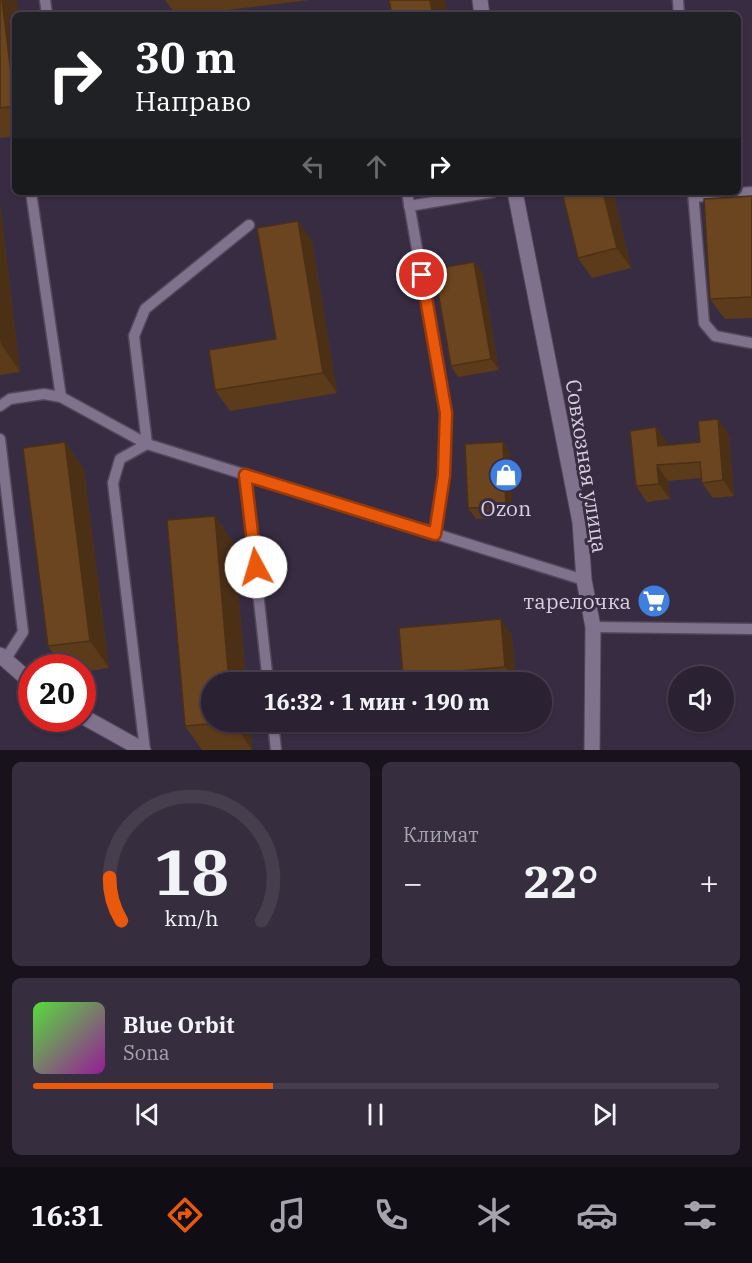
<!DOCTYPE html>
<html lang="ru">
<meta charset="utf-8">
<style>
body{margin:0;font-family:"IBM Plex Serif",serif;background:#362e3e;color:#f1f3f6;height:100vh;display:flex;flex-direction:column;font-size:22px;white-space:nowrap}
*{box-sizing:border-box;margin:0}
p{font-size:20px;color:#a5a3ac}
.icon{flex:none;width:33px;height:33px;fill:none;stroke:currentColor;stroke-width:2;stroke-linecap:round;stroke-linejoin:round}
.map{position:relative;height:750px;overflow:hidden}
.panel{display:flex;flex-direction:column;gap:12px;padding:12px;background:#17121c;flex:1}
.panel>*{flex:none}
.banner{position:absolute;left:12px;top:12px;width:729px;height:183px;border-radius:9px;box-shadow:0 2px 4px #0004,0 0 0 2px #463e4d;background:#202124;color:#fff;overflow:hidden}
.controls{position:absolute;left:668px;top:666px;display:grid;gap:12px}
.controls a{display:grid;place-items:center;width:66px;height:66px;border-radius:50%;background:#2a2132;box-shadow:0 2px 4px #0004,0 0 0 2px #463e4d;font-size:30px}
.speed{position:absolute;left:18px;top:654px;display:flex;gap:12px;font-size:30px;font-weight:700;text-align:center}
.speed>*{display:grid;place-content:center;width:78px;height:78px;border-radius:50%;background:#2a2132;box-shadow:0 2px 4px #0004,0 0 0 2px #463e4d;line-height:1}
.speed .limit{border:9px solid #d22;background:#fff;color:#111}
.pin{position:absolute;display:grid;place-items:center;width:51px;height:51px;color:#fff;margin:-26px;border:3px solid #fff;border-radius:50%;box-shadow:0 2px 6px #0007}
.me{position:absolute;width:66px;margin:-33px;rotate:354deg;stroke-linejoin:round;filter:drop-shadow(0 0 4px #0008)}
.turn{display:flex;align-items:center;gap:21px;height:126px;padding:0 24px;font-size:27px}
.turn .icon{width:78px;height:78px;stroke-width:2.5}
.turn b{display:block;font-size:42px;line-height:51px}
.lanes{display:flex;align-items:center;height:57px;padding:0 24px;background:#0003;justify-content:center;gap:30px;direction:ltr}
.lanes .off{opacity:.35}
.big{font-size:45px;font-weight:700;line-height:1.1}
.panel .widget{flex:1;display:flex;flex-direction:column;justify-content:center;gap:9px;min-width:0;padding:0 21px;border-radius:9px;background:#362e3e}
.panel .dial{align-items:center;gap:0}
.dial svg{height:156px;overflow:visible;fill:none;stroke:#463e4d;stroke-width:7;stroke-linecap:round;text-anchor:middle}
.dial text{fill:#f1f3f6;stroke:none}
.song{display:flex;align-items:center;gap:18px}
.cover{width:72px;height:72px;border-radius:9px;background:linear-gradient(135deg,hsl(110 70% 55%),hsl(300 70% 35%))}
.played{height:6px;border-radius:3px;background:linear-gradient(90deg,#ea580c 35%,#463e4d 35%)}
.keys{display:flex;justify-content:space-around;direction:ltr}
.heat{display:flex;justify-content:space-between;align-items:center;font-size:33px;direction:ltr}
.panel .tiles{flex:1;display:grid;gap:12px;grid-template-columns:1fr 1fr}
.widget:last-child{grid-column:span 2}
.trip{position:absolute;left:201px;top:672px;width:351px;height:60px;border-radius:30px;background:#2a2132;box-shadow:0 2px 4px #0004,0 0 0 2px #463e4d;font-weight:700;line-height:60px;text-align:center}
.menu{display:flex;height:96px;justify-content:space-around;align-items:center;background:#110d14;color:#a5a3ac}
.menu .icon{width:42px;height:42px}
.menu .selected{color:#ea580c}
.menu b{font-size:27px;color:#f1f3f6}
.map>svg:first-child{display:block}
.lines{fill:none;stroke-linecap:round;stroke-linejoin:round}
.lane-casing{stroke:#53485b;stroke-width:13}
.street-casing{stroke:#53485b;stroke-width:17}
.lane{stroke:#80728c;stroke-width:10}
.street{stroke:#80728c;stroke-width:15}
.wall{fill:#5c3b1b}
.shaded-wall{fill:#4b3016}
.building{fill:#6b451f;stroke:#4b3016;stroke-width:1.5}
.route-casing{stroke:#983908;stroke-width:15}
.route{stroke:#ea580c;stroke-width:10}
.labels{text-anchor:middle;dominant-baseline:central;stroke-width:6;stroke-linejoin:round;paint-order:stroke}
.street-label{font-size:21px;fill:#d7cfde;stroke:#382c42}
.poi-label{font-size:21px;fill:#d7cfde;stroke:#382c42}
</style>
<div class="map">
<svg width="752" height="750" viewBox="0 0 752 750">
<rect width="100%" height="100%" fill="#382c42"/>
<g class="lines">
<defs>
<g id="lane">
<polyline points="45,0 47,15"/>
<polyline points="678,0 679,15"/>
<polyline points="31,192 61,397"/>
<polyline points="407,192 446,413 444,475 435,534"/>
<polyline points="693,192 704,323 715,336 752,343"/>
<polyline points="694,197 752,192"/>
<polyline points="409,206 493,192"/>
<polyline points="0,406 10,399 44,394 61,397 147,444 584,580"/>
<polyline points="0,439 23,632 5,660"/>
<polyline points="245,475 268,682"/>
<polyline points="593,627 752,629"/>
<polyline points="273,722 276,750"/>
<polyline points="145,750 113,483 120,459 147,444 134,336 145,309 249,225"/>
</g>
<g id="street">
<polyline points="480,0 482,15"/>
<polyline points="515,192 580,522 584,580 593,627 592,750"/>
<polyline points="0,655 32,683"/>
<polyline points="82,716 143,750"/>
</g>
</defs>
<use href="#lane" class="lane-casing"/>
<use href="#street" class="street-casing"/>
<use href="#lane" class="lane"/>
<use href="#street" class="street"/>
</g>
<g class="wall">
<polygon points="0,0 15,15 15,136 0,138"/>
<polygon points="165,0 310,0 186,15 176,15"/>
<polygon points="562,192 613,192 631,268 592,278 578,258"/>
<polygon points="752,196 752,318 725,319 710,299"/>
<polygon points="0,204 20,372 0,375"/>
<polygon points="298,221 312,241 337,393 230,411 215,390 276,339"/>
<polygon points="474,262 482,272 499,370 458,377 451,366"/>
<polygon points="656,427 667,443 667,445 700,442 729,435 734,496 713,498 702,483 702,478 668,481 670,499 647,502 636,486"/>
<polygon points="65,442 84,470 109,668 82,672 82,668 63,668 48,646"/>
<polygon points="503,442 510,453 513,517 476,519 468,508"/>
<polygon points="215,516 234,544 246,682 212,682 250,722 252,750 202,750 185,726"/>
<polygon points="512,635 516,682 408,682 403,676"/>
</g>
<g class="shaded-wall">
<polygon points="2,0 17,0 19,15 15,15 15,106"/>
<polygon points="430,0 445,0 447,15 433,15"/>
<polygon points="603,192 613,192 631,268 617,248"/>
<polygon points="0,204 20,372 1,344 0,339"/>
<polygon points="298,221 312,241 337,393 323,373"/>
<polygon points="474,262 482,272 499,370 491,359"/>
<polygon points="718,419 729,435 734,496 723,480"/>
<polygon points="656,427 667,443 669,462 658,446"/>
<polygon points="65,442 84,470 109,668 90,641"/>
<polygon points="503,442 510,453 513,517 506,507"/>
<polygon points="657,465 668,481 670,499 659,484"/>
<polygon points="215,516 234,544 246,682 229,682"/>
<polygon points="501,619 512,635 516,682 505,667"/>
<polygon points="233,722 250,722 252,750"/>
</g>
<g class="building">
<polygon points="0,0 2,0 15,106 0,108"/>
<polygon points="389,0 430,0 433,15 392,15"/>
<polygon points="562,192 603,192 617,248 578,258"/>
<polygon points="752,196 752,297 710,299 704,199"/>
<polygon points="298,221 323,373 215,390 209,350 276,339 257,228"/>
<polygon points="474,262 491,359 451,366 434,269"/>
<polygon points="718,419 723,480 702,483 700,462 657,465 659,484 636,486 630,431 656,427 658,446 700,442 698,421"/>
<polygon points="65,442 90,641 48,646 23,448"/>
<polygon points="503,442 506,507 468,508 465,444"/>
<polygon points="215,516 229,682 212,682 212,722 233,722 185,726 167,520"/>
<polygon points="501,619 505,667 403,676 399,628"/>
</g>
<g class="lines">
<defs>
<polyline id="route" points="256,567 245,475 435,534 444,475 446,413 422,275"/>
</defs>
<use href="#route" class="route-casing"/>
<use href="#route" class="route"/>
</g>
<defs>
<symbol id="shop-disc" viewBox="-11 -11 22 22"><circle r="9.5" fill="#3f7fe0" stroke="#382c42"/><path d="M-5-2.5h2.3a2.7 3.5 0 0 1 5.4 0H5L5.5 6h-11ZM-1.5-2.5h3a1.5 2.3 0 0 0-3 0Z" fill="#fff"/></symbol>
<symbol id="supermarket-disc" viewBox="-11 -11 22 22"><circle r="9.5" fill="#3f7fe0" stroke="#382c42"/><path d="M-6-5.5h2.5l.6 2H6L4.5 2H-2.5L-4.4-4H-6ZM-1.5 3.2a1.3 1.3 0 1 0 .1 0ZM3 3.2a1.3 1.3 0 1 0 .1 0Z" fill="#fff"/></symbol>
</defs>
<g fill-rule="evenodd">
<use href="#shop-disc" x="487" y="456" width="38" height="38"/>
<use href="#supermarket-disc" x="635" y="582" width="38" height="38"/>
</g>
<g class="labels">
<g class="street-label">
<text transform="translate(587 466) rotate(81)">Совхозная улица</text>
</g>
<g class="poi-label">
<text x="506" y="508">Ozon</text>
<text x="631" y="601" text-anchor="end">тарелочка</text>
</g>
</g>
</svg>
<div class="controls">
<a><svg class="icon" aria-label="sound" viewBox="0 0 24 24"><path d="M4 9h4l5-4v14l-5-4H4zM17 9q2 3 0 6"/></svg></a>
</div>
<div class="speed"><div class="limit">20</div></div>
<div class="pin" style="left:422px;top:275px;background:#d93025"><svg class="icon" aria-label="arrive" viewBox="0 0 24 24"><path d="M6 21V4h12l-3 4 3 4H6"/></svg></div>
<svg class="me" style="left:256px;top:567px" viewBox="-20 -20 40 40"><circle r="19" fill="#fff"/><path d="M0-13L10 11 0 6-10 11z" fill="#ea580c"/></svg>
<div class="trip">16:32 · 1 мин · 190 m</div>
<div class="banner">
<div class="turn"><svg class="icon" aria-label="right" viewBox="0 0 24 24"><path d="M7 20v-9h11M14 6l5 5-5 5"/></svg><div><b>30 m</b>Направо</div></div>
<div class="lanes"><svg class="icon off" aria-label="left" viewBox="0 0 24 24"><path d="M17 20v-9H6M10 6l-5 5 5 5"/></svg><svg class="icon off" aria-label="ahead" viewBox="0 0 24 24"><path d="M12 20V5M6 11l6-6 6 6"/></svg><svg class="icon" aria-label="right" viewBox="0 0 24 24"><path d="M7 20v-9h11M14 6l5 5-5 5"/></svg></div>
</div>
</div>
<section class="panel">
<div class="tiles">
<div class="widget dial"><svg viewBox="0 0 100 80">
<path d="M14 69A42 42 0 1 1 86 69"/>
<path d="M14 69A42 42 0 0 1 8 47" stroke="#ea580c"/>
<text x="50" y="56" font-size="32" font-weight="700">18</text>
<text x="50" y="72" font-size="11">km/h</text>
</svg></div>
<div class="widget"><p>Климат</p>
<div class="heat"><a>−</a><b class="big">22°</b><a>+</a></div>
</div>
<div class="widget">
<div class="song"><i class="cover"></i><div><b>Blue Orbit</b><p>Sona</p></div></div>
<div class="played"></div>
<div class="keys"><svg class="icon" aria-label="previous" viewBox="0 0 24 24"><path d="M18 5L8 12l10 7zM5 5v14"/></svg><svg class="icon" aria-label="pause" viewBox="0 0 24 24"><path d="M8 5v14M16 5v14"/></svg><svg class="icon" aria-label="next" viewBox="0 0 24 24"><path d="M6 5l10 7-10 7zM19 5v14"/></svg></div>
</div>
</div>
</section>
<nav class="menu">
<b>16:31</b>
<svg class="icon selected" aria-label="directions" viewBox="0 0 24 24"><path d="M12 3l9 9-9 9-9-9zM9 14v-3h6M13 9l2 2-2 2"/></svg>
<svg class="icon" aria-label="music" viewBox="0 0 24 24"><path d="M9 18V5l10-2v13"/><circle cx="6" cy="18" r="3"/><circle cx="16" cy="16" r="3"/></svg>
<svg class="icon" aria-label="phone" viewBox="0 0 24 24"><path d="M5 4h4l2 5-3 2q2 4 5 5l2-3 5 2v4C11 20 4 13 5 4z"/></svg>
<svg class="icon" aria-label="climate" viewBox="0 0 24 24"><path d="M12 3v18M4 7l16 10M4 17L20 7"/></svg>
<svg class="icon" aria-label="car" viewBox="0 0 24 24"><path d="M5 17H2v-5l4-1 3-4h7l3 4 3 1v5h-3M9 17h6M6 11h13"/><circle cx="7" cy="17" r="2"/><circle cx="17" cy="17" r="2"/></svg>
<svg class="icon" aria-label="filters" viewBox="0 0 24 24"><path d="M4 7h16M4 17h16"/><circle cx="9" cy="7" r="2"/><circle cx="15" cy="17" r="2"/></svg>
</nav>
